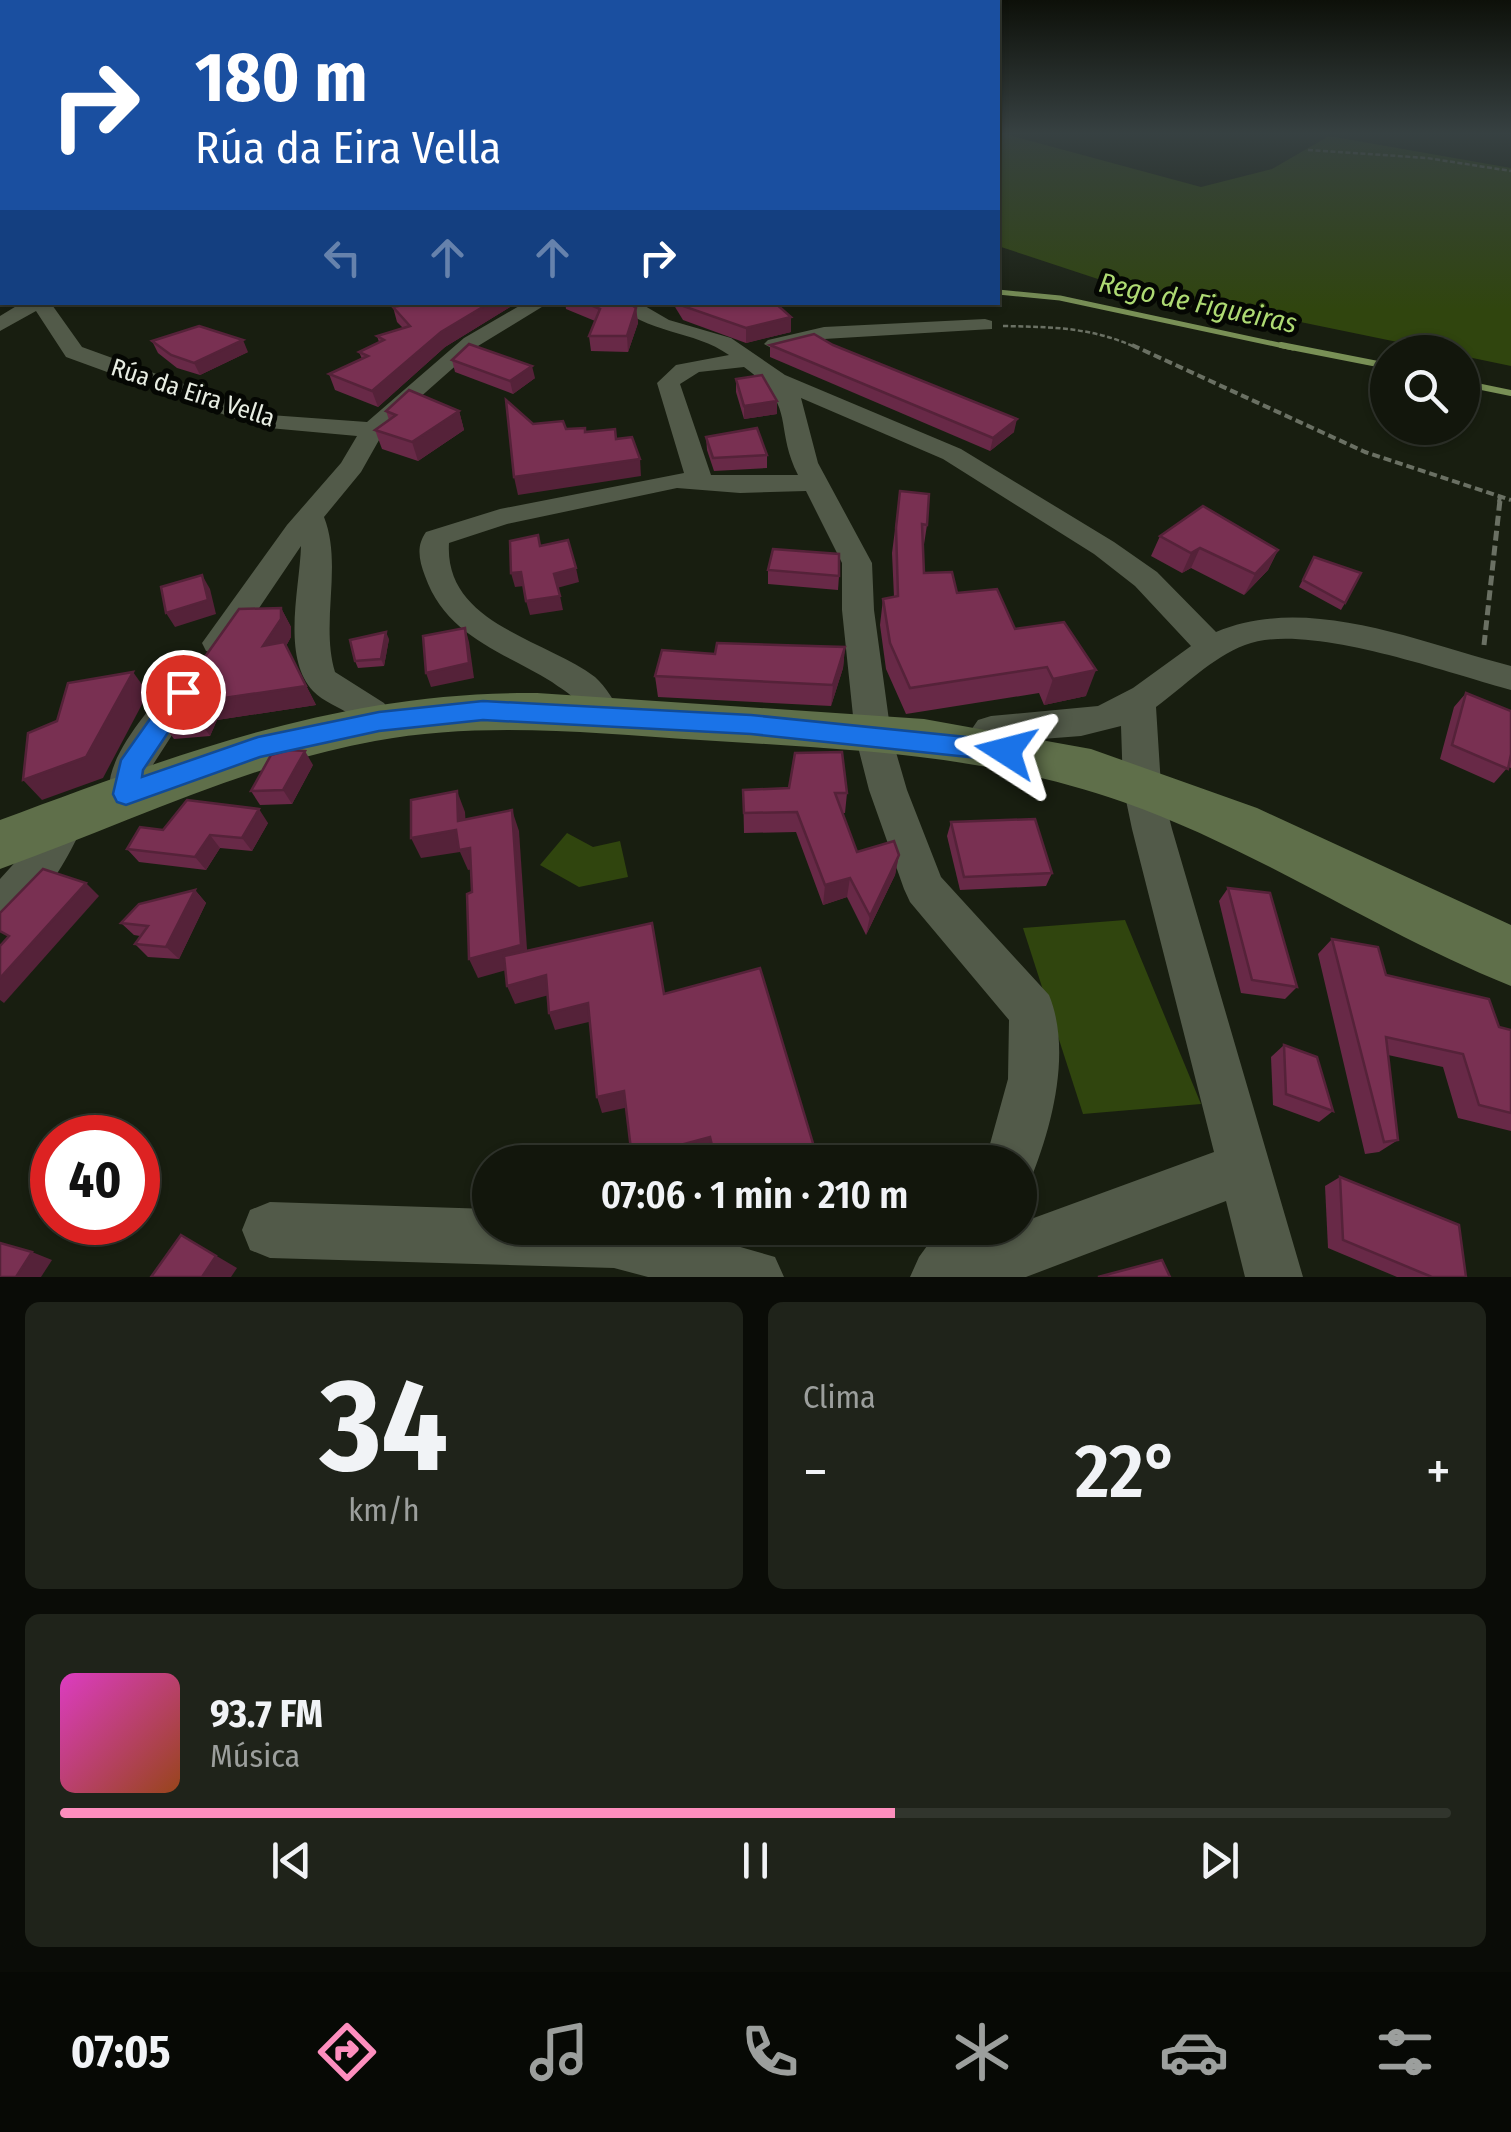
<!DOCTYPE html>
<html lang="es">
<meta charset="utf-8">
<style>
body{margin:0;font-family:"Fira Sans Condensed",sans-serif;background:#1f231a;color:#f1f3f6;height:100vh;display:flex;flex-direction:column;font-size:38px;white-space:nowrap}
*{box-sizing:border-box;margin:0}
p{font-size:32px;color:#9c9f9d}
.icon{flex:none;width:55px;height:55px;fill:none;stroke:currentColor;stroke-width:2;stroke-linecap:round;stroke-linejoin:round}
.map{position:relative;height:1277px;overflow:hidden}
.details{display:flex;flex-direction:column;gap:25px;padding:25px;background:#0a0c07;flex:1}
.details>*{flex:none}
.top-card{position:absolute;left:0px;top:0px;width:1000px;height:305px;box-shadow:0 2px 8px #0004,0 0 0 2px #31352d;background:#1a4fa0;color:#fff;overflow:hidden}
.tools{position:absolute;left:1370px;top:335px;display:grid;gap:20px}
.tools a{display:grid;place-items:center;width:110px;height:110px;border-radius:50%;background:#12160c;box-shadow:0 2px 8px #0004,0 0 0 2px #31352d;font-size:50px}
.speed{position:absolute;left:30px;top:1115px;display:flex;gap:20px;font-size:50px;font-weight:700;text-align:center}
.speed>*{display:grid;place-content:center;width:130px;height:130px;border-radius:50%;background:#12160c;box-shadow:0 2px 8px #0004,0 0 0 2px #31352d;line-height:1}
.speed .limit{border:15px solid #d22;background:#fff;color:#111}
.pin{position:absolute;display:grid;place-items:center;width:85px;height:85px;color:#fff;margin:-42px;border:5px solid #fff;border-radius:50%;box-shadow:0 2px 10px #0007}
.me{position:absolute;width:110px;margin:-55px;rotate:279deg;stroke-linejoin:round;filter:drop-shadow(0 0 8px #0008)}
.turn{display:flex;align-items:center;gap:35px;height:210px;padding:0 30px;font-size:45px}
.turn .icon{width:130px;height:130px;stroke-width:2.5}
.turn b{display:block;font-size:70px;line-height:85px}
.lanes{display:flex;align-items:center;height:95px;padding:0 30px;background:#0003;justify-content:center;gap:50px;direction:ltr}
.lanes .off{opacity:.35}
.big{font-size:75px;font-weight:600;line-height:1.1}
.details .card{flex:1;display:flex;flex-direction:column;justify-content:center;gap:15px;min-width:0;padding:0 35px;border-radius:15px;background:#1f231a}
.details .dial{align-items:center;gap:0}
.dial b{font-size:130px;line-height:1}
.song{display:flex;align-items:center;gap:30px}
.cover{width:120px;height:120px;border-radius:15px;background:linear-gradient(135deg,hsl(310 70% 55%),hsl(20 70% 35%))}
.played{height:10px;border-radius:5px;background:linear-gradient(90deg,#fd8ebe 60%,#31352d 60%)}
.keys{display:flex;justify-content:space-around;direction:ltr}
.heat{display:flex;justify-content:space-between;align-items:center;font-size:55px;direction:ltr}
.details .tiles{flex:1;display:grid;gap:25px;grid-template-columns:1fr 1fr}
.card:last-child{grid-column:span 2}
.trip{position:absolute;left:472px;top:1145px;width:565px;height:100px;border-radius:50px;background:#12160c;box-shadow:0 2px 8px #0004,0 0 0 2px #31352d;font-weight:600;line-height:100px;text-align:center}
.dock{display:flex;height:160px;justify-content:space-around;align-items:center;background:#070905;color:#9c9f9d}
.dock .icon{width:70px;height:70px}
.dock .active{color:#fd8ebe}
.dock b{font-size:45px;color:#f1f3f6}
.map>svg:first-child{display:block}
.green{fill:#30450e}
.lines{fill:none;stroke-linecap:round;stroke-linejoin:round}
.stream-far1{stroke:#799056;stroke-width:5}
.stream{stroke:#799056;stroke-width:6}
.path-far2{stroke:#6a7063;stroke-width:2.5;stroke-dasharray:5 2.5;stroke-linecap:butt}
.path-far1{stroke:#6a7063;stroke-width:4;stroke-dasharray:8 4;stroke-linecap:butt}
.path{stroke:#6a7063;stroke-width:5;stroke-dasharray:10 5;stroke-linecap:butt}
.street{fill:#525a49;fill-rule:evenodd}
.secondary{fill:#5f6f4a;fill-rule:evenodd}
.wall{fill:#682947}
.shaded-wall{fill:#552239}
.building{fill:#793052;stroke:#552239;stroke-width:2.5}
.route{fill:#1a73e8;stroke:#114b97;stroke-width:2.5}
.labels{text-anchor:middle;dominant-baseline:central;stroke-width:10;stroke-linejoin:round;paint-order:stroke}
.far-street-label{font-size:25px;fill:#e8ede3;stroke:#050703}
.far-water-label{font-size:28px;font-style:italic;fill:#aeda73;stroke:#050703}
</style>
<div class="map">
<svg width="1511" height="1277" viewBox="0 0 1511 1277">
<rect width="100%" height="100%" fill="#181e10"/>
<g class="green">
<polygon points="998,132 1201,187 1272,169 1329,136 1511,168 1511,366 1463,356 1462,352 1446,352 1107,282 998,246"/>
<polygon points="567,833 593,847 620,841 628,877 579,887 540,865"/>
<polygon points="1125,920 1201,1104 1083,1114 1023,928"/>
</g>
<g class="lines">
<polyline class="stream-far1" points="998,292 1060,298 1293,348"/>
<g class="stream">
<polyline points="1281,345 1388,366"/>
<polyline points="1462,383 1511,393"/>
</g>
<g class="path-far2">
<polyline points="1308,150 1427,158 1511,171"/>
<path d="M 1003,326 C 1052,327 1092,327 1137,348"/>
</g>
<g class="path-far1">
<polyline points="1132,345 1365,452 1511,500"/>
<polyline points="1499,502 1500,497"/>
</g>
<polyline class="path" points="1484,645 1500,500"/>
<g class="street">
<polygon points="0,278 2,279 2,291 0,290"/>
<path d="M 23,302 L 50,302 L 82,347 L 270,415 L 367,422 L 464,338 L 526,302 L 550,302 L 478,346 L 400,415 L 383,433 L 361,472 L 324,517 C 343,565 320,622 335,672 L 384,703 L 397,721 L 392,731 C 371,737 367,728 352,716 C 340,707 323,702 313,691 C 281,657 300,587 301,546 L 230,651 L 218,654 L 206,651 L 202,643 L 287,525 L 341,463 L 357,436 L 258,427 L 66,357 L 36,311 L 0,331 L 0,316 Z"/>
<path d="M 614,302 L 638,302 L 669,320 L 731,338 L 785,375 L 961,449 L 1114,542 L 1157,572 L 1216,632 C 1308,593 1420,643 1511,666 L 1511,690 C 1447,673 1306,621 1245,645 C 1211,658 1185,686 1156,707 L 1161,786 L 1172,829 L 1303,1277 L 1245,1277 L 1226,1201 L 1026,1277 L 910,1277 L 919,1257 L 940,1228 L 1000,1228 L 1000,1231 L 1020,1228 L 1020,1223 L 1214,1152 L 1132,829 L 1123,786 L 1121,726 L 1081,736 L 1002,742 C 990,757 984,762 965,756 L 960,746 L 978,720 L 991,716 L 1098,706 L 1133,688 L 1191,646 L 1135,586 L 1094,554 L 943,459 L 801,398 L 818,463 L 872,563 L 874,610 L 891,735 L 907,790 L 941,877 L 1049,995 C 1072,1051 1052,1127 1030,1181 L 1020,1185 L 1020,1162 L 985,1162 L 1008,1079 L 1009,1020 L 910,902 L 904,889 L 869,790 L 855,735 L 842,610 L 842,563 L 806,491 L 740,493 L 677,488 L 507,524 L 449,543 C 444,624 545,639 595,677 C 606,687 615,702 622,715 L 617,724 C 592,732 590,718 576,701 C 570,693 560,688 552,682 C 503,652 446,636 425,576 C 419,560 416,546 426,532 L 500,509 L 684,473 L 657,383 L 676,365 L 729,355 C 694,330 646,334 614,302 ZM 744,367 C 798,406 773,425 798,475 L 711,475 L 680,384 L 699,372 Z"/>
<polygon points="985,319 992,321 992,329 824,339 775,350 764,344 768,340 824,327"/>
<path d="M 186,674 L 198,678 L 203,687 L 147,774 L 146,794 L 141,805 L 127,810 L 113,805 C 94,767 151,709 174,678 Z"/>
<path d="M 66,802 L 80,807 L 86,819 C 70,855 38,915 0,930 L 0,879 L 38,837 L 52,807 Z"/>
<polygon points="270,1202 490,1209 490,1228 674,1228 775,1257 784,1277 648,1277 614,1268 270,1258 250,1250 242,1230 250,1210"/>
</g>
<path class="secondary" d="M 537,693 L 924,719 L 1091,749 L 1257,808 L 1511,925 L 1511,986 C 1378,933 1259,850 1123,802 C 988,754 842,749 700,740 C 592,733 483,721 375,741 C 244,765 125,824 0,869 L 0,820 C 181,753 341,691 537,693 Z"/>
</g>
<g class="wall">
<polygon points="420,302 518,302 445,347 378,407 335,390 329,374 362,359 359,352 379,342 377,336 403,328 397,322 393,307"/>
<polygon points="565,302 628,302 636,308 638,323 628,352 591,351 589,336 595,321 566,309"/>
<polygon points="672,302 774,302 791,332 746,343 683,320"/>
<polygon points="152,341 248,352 200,375 177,368 158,353"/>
<polygon points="770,345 833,345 1014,432 990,451 770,357"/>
<polygon points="452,360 535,378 513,394 455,372"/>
<polygon points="736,379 777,414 744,419 736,392"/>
<polygon points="386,411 459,411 464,430 418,461 382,449 375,430 389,420"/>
<polygon points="706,437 767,455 767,468 714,471 707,450"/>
<polygon points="900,491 927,525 923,551 924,573 1015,629 1086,696 1044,705 1039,693 906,714 886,669 880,625 883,599 894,597 892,553"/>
<polygon points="1160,536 1278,550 1268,570 1244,595 1191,568 1182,573 1151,556"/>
<polygon points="1314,557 1345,603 1341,610 1299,587"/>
<polygon points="768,570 839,576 838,590 768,584"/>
<polygon points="281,608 291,627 291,637 286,646 316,705 217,720 210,736 174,739 160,720"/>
<polygon points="389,639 384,666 358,668 355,661"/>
<polygon points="845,647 843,668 831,706 658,697 655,676 715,654"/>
<polygon points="1466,693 1511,711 1511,768 1508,767 1494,783 1440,759 1454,707"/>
<polygon points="313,765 292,804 260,805 251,791"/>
<polygon points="743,790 847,793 845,813 842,813 857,852 899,855 895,875 866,935 847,897 823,905 796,832 744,833"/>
<polygon points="951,822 1052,873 1046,886 960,890 947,836"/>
<polygon points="268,823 252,851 220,848 206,870 139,862 127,849 163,830"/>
<polygon points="1228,888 1297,987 1285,999 1241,993 1219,901"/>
<polygon points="195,890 206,903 179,959 148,957 135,944 140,936 134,935 121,923"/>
<polygon points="1332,939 1386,975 1499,1027 1511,1030 1511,1131 1458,1118 1443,1067 1388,1055 1398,1140 1379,1152 1365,1154 1318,954"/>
<polygon points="1284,1045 1333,1111 1319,1122 1273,1105 1271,1057"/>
<polygon points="1340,1177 1466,1277 1397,1277 1328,1248 1325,1186"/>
</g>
<g class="shaded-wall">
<polygon points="491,302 518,302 445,347 378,407 372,391 441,332"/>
<polygon points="636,308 638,323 628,352 627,336"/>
<polygon points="791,317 791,332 746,343 746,328"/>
<polygon points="243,340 248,352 200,375 194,363"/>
<polygon points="532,366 535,378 513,394 510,381"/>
<polygon points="777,401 777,414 744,419 744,406"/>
<polygon points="459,411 464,430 418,461 412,442"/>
<polygon points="1017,419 1014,432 990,451 993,438"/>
<polygon points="640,459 641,476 518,495 514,477"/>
<polygon points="1200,548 1191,568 1182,573 1191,553"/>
<polygon points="1278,550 1268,570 1244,595 1255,574"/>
<polygon points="576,568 579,582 557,588 554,574"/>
<polygon points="521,572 524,586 515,587 511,573"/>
<polygon points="202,575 210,589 216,614 175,627 166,613"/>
<polygon points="560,596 563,610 530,615 526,601"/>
<polygon points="281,608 291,627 291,637 286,646 316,705 217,720 210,736 197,717 204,701 263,646"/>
<polygon points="465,628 469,642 474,678 431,687 426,673"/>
<polygon points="386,632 389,639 384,666 381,659"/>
<polygon points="845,647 843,668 831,706 833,685"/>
<polygon points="1096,670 1086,696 1044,705 1053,679"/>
<polygon points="133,672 148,693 103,778 42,800 23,780"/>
<polygon points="305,751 313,765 292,804 283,790"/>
<polygon points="457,791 465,812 467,842 458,821"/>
<polygon points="259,809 268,823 252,851 242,838"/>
<polygon points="512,810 519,831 528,964 478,978 469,959"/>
<polygon points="456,830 470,848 479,868 468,870 460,852 421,858 411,838"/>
<polygon points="210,835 220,848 206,870 195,857"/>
<polygon points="899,855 895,875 866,935 870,916"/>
<polygon points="850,878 847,897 823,905 825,885"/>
<polygon points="86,883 99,896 4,1003 0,1000 0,978"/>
<polygon points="195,890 206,903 179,959 166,947"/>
<polygon points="546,975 553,994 515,1004 507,986"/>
<polygon points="588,1003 593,1021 555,1030 549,1013"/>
<polygon points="624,1091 629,1107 602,1113 597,1097"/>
<polygon points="710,1137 712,1152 672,1162 634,1162 632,1158"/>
<polygon points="815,1150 813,1162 777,1162"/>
<polygon points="181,1235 237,1268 231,1277 202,1277"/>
<polygon points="32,1252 52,1260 41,1277 16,1277"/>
</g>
<g class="building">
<polygon points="420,302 491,302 441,332 372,391 329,374 368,356 359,352 384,340 377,336 410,326 393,307"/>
<polygon points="584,302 628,302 636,308 627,336 589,336 600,309"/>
<polygon points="680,302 774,302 791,317 746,328 683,306"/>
<polygon points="199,326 243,340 194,363 171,355 152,341"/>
<polygon points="814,334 833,345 1017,419 993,438 770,345"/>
<polygon points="469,344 532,366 510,381 452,360"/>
<polygon points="762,375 777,401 744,406 736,379"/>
<polygon points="409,390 459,411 412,442 375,430 396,415 386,411"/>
<polygon points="506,400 533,424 563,421 566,429 585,428 585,432 615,429 616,439 632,437 640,459 514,477"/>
<polygon points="757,428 767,455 713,458 706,437"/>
<polygon points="900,491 929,494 927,525 922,524 924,573 952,572 957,593 997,589 1015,629 1064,622 1096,670 1053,679 1047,667 910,688 890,643 883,599 898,596 896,528"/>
<polygon points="1203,506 1278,550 1255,574 1200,548 1191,553 1160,536"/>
<polygon points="538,535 540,546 568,540 576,568 554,574 560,596 526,601 521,572 511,573 510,541"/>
<polygon points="773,549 839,554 839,576 768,570"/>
<polygon points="1314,557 1361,573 1345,603 1303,580"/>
<polygon points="202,575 208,600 166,613 161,587"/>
<polygon points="281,608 281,619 263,646 284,642 306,686 204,701 197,717 160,720 239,609"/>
<polygon points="465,628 469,663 426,673 423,636"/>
<polygon points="386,632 381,659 355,661 350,640"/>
<polygon points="717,643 845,647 833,685 655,676 662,650 715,654"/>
<polygon points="133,672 86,757 23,780 28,733 57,721 68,683"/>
<polygon points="1466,693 1511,711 1511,754 1508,769 1452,745"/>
<polygon points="289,750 305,751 283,790 251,791 271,755"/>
<polygon points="842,752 847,793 835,793 857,852 894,841 899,855 870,916 850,878 825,885 797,812 744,813 743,790 789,788 795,753"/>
<polygon points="457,791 458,821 512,810 521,945 469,959 467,894 472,892 470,848 459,850 456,830 411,838 411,800"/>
<polygon points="187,800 259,809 242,838 210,835 195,857 127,849 140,827 163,830"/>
<polygon points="1035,819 1052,873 964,877 951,822"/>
<polygon points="43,869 86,883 0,978 0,946 9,936 0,931 0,913"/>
<polygon points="1228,888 1270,893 1297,987 1252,980"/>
<polygon points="195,890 166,947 135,944 148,926 121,923 139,904"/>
<polygon points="652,923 664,994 760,968 815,1150 777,1162 716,1162 710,1137 632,1158 624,1091 597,1097 588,1003 549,1013 546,975 507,986 504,956"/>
<polygon points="1332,939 1378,947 1386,975 1489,999 1499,1027 1511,1030 1511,1113 1479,1105 1463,1054 1386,1037 1398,1140 1384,1142"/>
<polygon points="1284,1045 1317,1057 1333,1111 1286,1094"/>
<polygon points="1340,1177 1459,1225 1466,1277 1432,1277 1343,1240"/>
<polygon points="181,1235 216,1256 202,1277 151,1277"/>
<polygon points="0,1243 32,1252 16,1277 0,1277"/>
<polygon points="1162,1260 1170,1277 1098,1277"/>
</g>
<linearGradient id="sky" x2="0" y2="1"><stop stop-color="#0d1009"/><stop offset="0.43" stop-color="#374142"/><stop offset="1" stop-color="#374142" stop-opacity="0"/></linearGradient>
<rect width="1511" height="310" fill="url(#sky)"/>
<polygon class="route" points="183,683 195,692 143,770 142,777 258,737 379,712 483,701 751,715 1006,741 1015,744 1018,751 1015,758 1006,761 751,734 483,720 379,731 260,757 126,805 117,802 113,794 121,760 174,685"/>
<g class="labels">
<g class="far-street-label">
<text transform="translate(193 393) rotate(18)">Rúa da Eira Vella</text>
</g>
<g class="far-water-label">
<text transform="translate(1198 303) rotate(12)">Rego de Figueiras</text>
</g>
</g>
</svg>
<div class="tools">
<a><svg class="icon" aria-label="search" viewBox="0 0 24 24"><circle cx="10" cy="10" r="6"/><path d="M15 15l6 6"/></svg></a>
</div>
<div class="speed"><div class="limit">40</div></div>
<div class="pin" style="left:183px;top:692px;background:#d93025"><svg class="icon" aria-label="arrive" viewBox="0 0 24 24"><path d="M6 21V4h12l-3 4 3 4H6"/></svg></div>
<svg class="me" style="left:1006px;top:751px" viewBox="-20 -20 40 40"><path d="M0-17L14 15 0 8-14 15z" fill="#1a73e8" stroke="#fff" stroke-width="4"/></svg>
<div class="trip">07:06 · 1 min · 210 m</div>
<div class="top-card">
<div class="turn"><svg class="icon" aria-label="right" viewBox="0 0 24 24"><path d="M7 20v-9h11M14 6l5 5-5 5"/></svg><div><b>180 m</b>Rúa da Eira Vella</div></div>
<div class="lanes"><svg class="icon off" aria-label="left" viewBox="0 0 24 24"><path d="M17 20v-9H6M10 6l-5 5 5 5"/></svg><svg class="icon off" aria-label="ahead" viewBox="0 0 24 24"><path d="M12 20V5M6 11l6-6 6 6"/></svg><svg class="icon off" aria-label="ahead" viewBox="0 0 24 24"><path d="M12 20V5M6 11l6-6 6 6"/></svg><svg class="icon" aria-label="right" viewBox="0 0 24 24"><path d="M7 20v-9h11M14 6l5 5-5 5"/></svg></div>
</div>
</div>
<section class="details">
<div class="tiles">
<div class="card dial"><b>34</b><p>km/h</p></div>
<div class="card"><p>Clima</p>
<div class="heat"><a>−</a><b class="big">22°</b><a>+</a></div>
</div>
<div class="card">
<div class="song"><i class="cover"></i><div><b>93.7 FM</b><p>Música</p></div></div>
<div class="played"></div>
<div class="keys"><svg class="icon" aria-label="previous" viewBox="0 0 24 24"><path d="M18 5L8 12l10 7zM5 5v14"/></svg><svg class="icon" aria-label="pause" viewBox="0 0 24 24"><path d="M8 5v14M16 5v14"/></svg><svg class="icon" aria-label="next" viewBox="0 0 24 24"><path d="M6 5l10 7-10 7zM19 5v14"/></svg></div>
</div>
</div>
</section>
<nav class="dock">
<b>07:05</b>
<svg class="icon active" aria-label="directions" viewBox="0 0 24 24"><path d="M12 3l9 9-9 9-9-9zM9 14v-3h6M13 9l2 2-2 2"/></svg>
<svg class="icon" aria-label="music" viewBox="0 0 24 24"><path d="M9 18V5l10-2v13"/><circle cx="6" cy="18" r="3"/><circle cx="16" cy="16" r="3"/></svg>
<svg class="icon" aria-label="phone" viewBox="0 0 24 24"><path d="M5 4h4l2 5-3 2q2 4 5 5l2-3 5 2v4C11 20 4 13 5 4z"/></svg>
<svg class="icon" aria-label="climate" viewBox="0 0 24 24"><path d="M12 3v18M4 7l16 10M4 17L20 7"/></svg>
<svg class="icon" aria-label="car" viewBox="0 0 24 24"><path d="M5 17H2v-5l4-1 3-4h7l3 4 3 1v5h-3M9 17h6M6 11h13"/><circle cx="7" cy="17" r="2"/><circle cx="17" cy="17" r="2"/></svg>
<svg class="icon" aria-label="filters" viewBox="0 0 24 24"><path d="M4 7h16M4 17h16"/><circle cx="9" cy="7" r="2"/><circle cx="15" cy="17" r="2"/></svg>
</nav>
